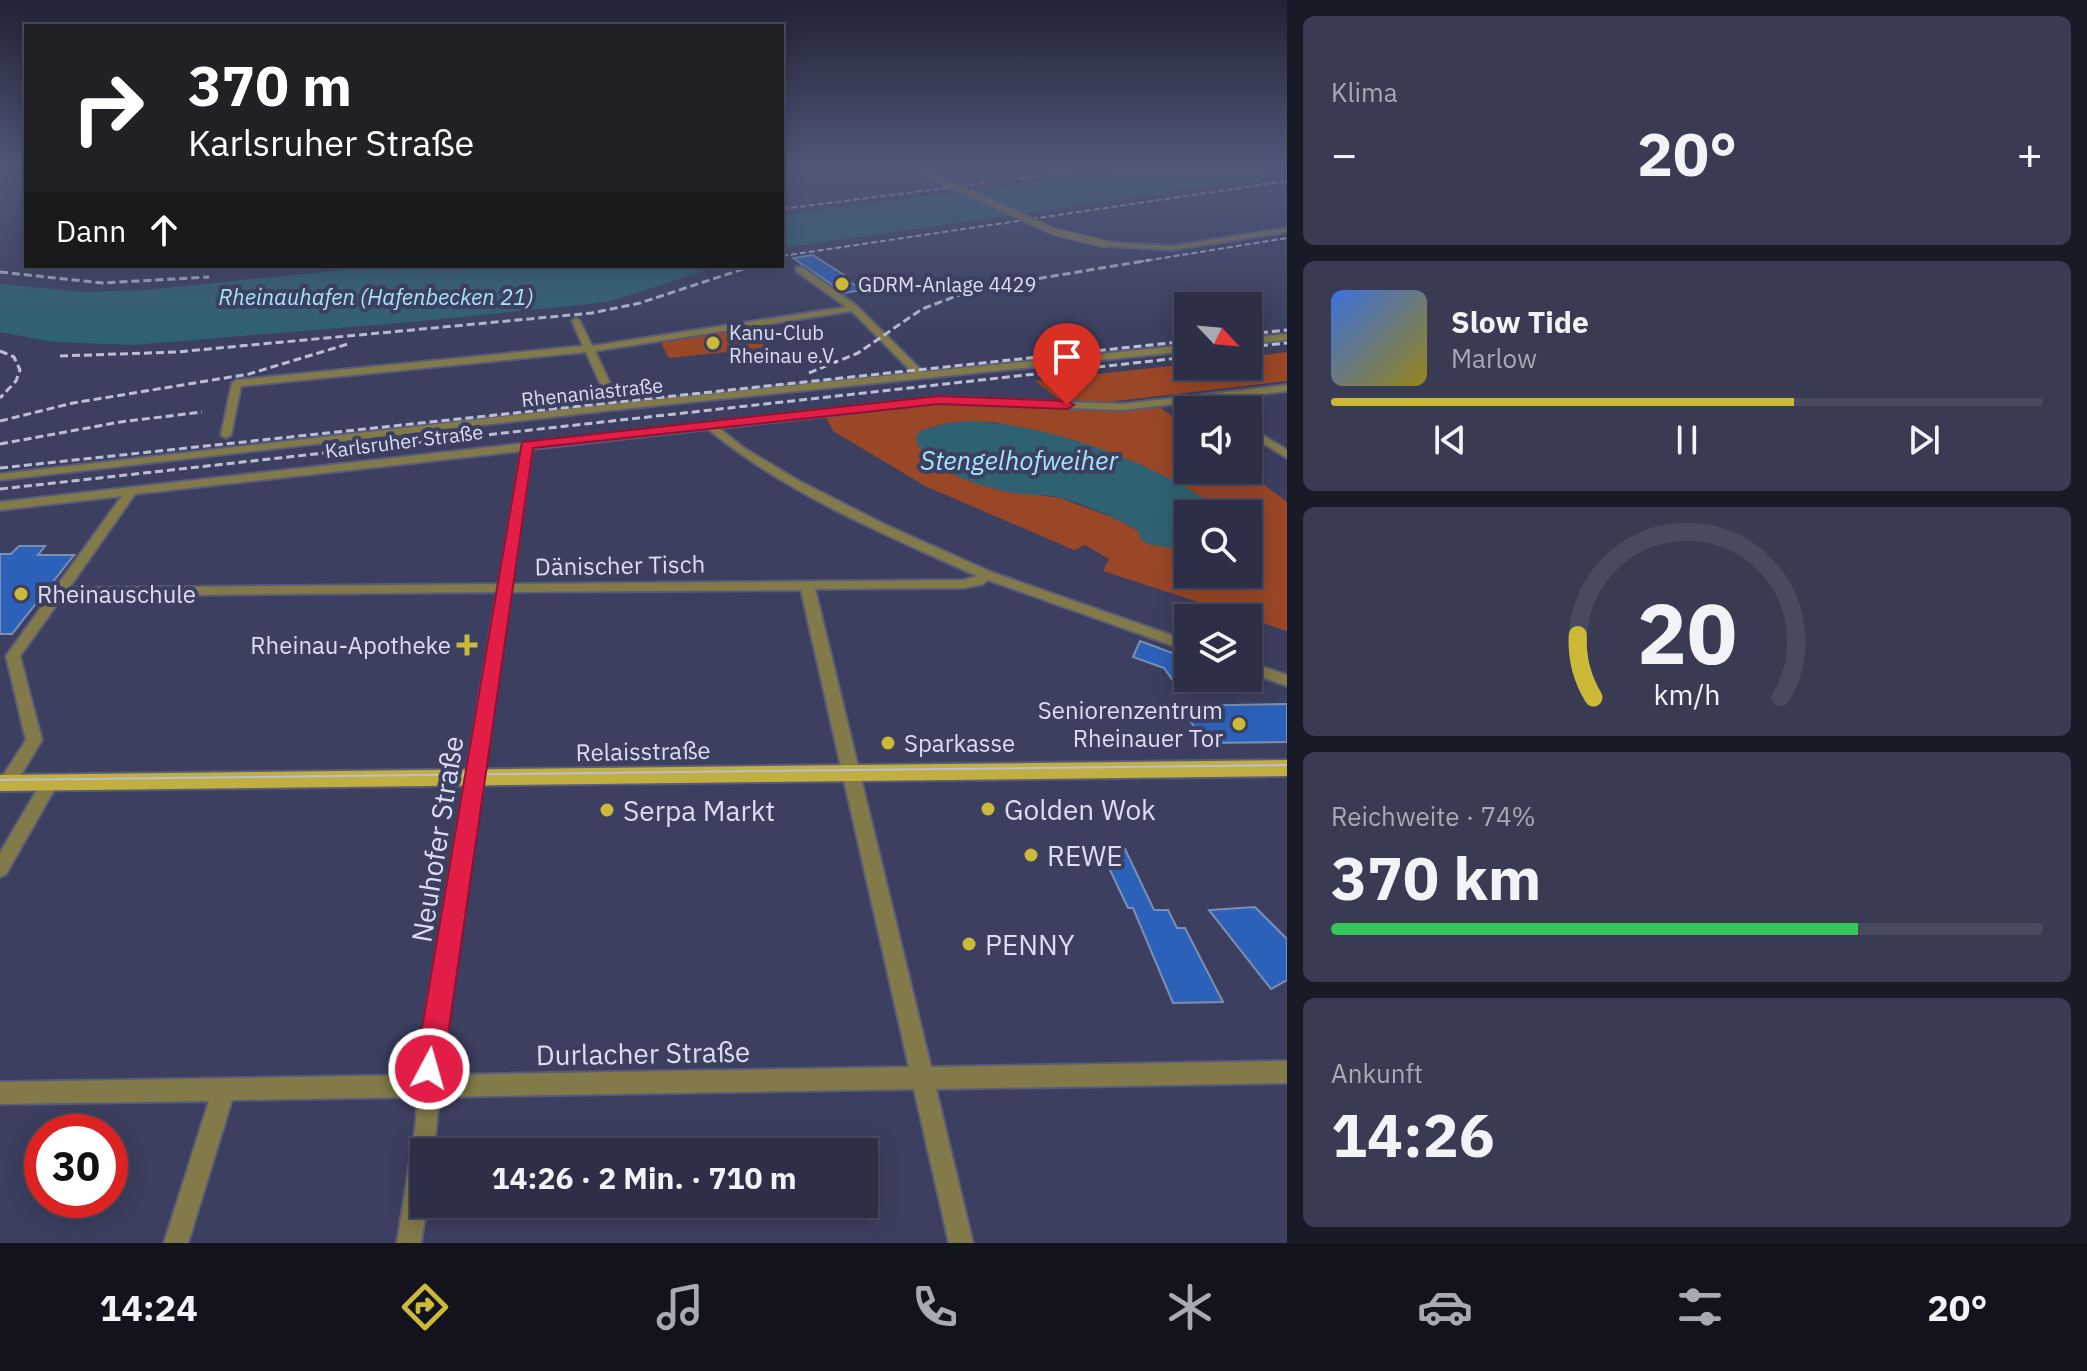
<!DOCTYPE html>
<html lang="de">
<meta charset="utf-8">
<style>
body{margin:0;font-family:"IBM Plex Sans",sans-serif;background:#393b52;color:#f1f3f6;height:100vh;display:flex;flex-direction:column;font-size:30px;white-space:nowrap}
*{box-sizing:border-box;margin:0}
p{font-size:26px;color:#a7a9b4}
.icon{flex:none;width:44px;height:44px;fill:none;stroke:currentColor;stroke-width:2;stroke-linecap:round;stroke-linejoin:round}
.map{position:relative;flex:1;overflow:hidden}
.details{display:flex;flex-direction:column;gap:16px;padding:16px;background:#191a27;width:800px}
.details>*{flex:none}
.top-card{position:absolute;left:24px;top:24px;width:760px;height:244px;border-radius:0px;box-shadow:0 4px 20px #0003,0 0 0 2px #484a60;background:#202124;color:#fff;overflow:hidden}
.needle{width:52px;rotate:116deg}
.controls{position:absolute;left:1174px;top:292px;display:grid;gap:16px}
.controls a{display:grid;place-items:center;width:88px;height:88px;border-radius:0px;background:#2d2f47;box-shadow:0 4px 20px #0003,0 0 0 2px #484a60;font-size:40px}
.speed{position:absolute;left:24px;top:1114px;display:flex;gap:16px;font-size:40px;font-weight:700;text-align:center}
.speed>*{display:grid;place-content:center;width:104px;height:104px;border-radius:50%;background:#2d2f47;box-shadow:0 4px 20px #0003,0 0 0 2px #484a60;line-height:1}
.speed .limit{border:12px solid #d22;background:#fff;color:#111}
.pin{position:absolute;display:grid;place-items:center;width:68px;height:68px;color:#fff;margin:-82px -34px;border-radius:50% 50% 50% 0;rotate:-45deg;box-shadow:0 0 8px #0007}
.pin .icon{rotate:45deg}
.me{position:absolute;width:88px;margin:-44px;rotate:6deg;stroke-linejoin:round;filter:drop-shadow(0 0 6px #0008)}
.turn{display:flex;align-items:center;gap:28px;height:168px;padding:0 32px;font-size:36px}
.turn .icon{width:104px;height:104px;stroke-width:2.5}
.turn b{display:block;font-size:56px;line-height:68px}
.then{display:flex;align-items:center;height:76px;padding:0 32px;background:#0003;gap:16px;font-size:30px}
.big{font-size:60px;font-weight:700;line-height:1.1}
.details .card{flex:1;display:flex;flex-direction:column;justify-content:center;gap:12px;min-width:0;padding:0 28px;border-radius:12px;background:#393b52}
.details .dial{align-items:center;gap:0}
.dial svg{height:208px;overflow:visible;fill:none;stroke:#484a60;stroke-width:7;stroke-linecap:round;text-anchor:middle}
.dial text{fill:#f1f3f6;stroke:none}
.song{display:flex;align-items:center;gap:24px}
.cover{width:96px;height:96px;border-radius:12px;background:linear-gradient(135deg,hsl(220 70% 55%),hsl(50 70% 35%))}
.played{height:8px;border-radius:4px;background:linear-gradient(90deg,#cdb938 65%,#484a60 65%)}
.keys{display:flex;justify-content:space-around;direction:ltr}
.heat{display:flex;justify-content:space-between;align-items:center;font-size:44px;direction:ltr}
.charge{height:12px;border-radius:6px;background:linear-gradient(90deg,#34c759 74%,#484a60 0)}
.trip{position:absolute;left:410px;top:1138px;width:468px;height:80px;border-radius:0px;background:#2d2f47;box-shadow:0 4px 20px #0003,0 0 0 2px #484a60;font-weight:700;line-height:80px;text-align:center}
.menu{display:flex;height:128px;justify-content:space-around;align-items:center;background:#12131c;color:#a7a9b4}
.menu .icon{width:56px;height:56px}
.menu .current{color:#cdb938}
.menu b{font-size:36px;color:#f1f3f6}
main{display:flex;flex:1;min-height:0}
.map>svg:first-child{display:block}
.green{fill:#9a4728;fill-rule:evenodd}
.water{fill:#2e6272}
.building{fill:#2c61ba;stroke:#7b90b1;stroke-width:2}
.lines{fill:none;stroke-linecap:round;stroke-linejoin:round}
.minor-casing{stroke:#595b79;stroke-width:4}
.major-casing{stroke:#595b79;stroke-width:4}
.minor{fill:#827a49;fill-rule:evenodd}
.major{fill:#c1af42;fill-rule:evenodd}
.tram{stroke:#bcbed5;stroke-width:2}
.rail-far1{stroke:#bcbed5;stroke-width:2;stroke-dasharray:6 3;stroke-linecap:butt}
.rail{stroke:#bcbed5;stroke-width:3;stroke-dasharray:8 4;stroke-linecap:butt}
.minor-bridge-casing{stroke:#595b79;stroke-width:9;stroke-linecap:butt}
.minor-bridge{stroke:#827a49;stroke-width:7}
.route{fill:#e11d48;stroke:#92132f;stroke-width:2}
.poi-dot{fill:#cdb938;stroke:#3c3f5f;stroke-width:3}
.labels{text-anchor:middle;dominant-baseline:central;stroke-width:8;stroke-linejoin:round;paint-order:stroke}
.far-poi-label{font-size:20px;fill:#dbddf1;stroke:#3c3f5f;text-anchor:start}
.far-street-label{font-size:20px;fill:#dbddf1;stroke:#3c3f5f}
.far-water-label{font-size:22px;font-style:italic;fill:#a3e5fb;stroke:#3c3f5f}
.street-label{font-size:24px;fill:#dbddf1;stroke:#3c3f5f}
.poi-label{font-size:24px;fill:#dbddf1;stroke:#3c3f5f;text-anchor:start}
.water-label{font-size:26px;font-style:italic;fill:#a3e5fb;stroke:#3c3f5f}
.near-poi-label{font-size:28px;fill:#dbddf1;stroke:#3c3f5f;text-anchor:start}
.near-street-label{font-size:28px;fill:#dbddf1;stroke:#3c3f5f}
</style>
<main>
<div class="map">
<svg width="1287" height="1243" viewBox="0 0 1287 1243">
<rect width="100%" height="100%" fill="#3c3f5f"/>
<g class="green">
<polygon points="751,328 766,348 669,358 661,343"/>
<polygon points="1287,352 1287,381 1100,403 1067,402 1056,398 1035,381 1188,364 1248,366 1248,357"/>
<path d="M 945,403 L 1107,411 L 1161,408 L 1188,428 L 1188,470 L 1244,470 L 1287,502 L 1287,631 L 1103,571 L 1109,559 L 1085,545 L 1074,550 L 925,486 L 833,431 L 826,417 ZM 993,422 L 1065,438 L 1169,479 L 1227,514 L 1248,514 L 1248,574 L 1188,574 L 1188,550 L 1175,550 L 1114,518 L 1060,498 L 995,489 L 954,475 L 920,431 L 947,423 Z"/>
</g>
<g class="water">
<polygon points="1141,168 1287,168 1287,171 1264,174 1264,179 782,248 782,215"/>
<polygon points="382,266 721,266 607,302 422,321 134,345 53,342 0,332 0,284 84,292 147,290"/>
<path d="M 971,421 C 1054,425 1160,464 1227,514 L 1188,514 L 1188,550 L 1151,545 L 1141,540 L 1138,530 C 1113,517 1085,504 1057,497 C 1044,494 1032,496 1020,494 C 991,490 919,470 916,437 L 920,431 L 947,423 Z"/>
</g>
<g class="building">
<polygon points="813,255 844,275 841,276 862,290 844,293 793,258"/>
<polygon points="19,546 45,546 38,555 74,555 12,634 0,634 0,554 11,554"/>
<polygon points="1140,641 1178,655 1188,668 1188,681 1174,682 1164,668 1133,657"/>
<polygon points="1287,704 1287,742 1204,743 1181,706"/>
<polygon points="1100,849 1125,849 1154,910 1168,910 1177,928 1185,928 1223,1002 1173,1003 1133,908 1128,908"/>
<polygon points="1255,907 1287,939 1287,980 1271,989 1209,910"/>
</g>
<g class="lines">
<defs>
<g id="minor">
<polygon points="794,168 806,168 782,174 782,170"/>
<polygon points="1287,228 1287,232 1172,250 1105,246 1101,244 1105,242 1172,246"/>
<polygon points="796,267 802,267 857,306 923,372 1188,345 1188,351 613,410 0,480 0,474 613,404 913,373 852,311 595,351 616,396 611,399 606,396 586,352 241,386 231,435 226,438 221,435 232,383 237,380 583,346 572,321 576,318 580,321 592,346 846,307 796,271"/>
<polygon points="1287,334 1287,340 1248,344 1248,338"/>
<path d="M 1287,385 L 1287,391 L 1123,410 L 939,403 L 719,428 L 744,448 L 799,481 L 888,526 L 991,572 L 1188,641 L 1188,651 L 988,580 L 983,584 L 964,588 L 815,589 L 931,1067 L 1287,1061 L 1287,1083 L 936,1089 L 973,1243 L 949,1243 L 914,1089 L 439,1097 L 434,1152 L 424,1152 L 424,1204 L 427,1204 L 421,1243 L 397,1243 L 416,1123 L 417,1097 L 232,1100 L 188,1243 L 164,1243 L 209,1101 L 0,1104 L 0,1082 L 418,1075 L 419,1051 L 497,592 L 63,596 L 20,656 L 42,740 L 13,788 L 7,789 L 1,788 L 0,780 L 26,740 L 6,656 L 122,496 L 0,510 L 0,502 L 939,397 L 1123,404 ZM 708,429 C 787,494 884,534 977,576 L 964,580 L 512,584 L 532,449 ZM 521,451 L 499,584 L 69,588 L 135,494 ZM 801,590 L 909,1067 L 440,1075 L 441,1051 L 511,592 Z"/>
<polygon points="1248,426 1287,450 1287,458 1248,434"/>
<polygon points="1248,662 1287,675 1287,686 1248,672"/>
<polygon points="50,777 56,778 58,783 6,874 0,877 0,853 44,778"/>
</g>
<polygon id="major" points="1287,760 1287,776 0,791 0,775"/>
</defs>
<use href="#minor" class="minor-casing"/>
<use href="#major" class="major-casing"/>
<use href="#minor" class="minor"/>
<use href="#major" class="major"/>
<polyline class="tram" points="0,780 1287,765"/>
<g class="rail-far1">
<polyline points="1019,179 1103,168"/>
<polyline points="782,209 985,183"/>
<polyline points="782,256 1287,181"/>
<polyline points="1138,262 1287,238"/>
</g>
<g class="rail">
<polyline points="307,266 311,266"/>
<polyline points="0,272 102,283 209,277"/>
<polyline points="1248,334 1287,330"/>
<polyline points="1248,347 1287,343"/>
<polyline points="0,351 14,357 20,370 16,381 0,398"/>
<polyline points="60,356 177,352 592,313 640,303 752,266"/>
<polyline points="809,373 858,353 922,309 975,289 1150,260"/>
<polyline points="0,421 73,403 249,374 348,344"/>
<polyline points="0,444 120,422 202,412"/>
<polyline points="0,468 1188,341"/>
<polyline points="0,489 1188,357"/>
</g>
<defs>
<polyline id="minor-bridge" points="919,170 1055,232 1105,244"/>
</defs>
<use href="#minor-bridge" class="minor-bridge-casing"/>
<use href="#minor-bridge" class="minor-bridge"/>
</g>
<linearGradient id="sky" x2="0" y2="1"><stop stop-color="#212334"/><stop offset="0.49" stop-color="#50587a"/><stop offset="1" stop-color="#50587a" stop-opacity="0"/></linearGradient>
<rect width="1287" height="342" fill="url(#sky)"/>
<polygon class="route" points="939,396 1067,401 1074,405 1067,409 939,404 533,448 443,1069 439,1079 429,1083 419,1079 415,1069 522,442"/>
<g class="poi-dot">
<circle cx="842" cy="284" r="8"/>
<circle cx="713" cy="343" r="8"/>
<circle cx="21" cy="594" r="8"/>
<path d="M463 633h8v8h8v8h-8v8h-8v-8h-8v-8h8z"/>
<circle cx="1239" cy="724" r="8"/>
<circle cx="888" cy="743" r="8"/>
<circle cx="988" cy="809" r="8"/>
<circle cx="607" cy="810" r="8"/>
<circle cx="1031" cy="855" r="8"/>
<circle cx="969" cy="944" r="8"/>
</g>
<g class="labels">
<g class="far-poi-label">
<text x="858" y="284">GDRM-Anlage 4429</text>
<text x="729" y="332">Kanu-Club<tspan x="729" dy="23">Rheinau e.V.</tspan></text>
</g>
<g class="far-street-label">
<text transform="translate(592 392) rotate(-6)">Rhenaniastraße</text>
<text transform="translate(404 441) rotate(-7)">Karlsruher Straße</text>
</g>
<g class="far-water-label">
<text x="376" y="296">Rheinauhafen (Hafenbecken 21)</text>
</g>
<g class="street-label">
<text transform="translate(620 565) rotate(-1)">Dänischer Tisch</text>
<text transform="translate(643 751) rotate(-1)">Relaisstraße</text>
</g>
<g class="poi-label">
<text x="37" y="594">Rheinauschule</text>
<text x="451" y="645" text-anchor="end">Rheinau-Apotheke</text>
<text x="1223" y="710" text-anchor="end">Seniorenzentrum<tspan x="1223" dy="28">Rheinauer Tor</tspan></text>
<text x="904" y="743">Sparkasse</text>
</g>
<g class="water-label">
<text x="1019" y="460">Stengelhofweiher</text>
</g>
<g class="near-poi-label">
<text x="1004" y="809">Golden Wok</text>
<text x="623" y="810">Serpa Markt</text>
<text x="1047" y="855">REWE</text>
<text x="985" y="944">PENNY</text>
</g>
<g class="near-street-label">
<text transform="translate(437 839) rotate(-81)">Neuhofer Straße</text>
<text transform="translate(643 1053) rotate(-1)">Durlacher Straße</text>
</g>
</g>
</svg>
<div class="controls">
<a><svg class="needle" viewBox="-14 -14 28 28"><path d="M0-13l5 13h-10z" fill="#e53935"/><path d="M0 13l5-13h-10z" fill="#a7a9b4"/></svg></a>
<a><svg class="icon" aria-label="sound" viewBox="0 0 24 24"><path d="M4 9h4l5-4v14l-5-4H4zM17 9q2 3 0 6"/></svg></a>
<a><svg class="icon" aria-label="search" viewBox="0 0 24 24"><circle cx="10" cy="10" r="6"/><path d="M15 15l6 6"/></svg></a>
<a><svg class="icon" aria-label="layers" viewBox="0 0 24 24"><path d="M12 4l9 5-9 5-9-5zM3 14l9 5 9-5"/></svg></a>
</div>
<div class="speed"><div class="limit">30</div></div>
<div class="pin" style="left:1067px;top:405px;background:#d93025"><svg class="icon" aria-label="arrive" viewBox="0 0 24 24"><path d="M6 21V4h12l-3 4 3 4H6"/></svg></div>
<svg class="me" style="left:429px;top:1069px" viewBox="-20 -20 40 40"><circle r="17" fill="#e11d48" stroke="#fff" stroke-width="3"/><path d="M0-11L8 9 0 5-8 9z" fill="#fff"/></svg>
<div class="trip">14:26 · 2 Min. · 710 m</div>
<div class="top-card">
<div class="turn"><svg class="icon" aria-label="right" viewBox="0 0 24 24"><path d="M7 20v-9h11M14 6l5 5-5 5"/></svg><div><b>370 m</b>Karlsruher Straße</div></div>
<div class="then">Dann<svg class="icon" aria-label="ahead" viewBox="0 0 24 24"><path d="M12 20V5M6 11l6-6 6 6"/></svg></div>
</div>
</div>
<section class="details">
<div class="card"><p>Klima</p>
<div class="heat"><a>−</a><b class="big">20°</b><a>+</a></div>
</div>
<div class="card">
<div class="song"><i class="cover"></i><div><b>Slow Tide</b><p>Marlow</p></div></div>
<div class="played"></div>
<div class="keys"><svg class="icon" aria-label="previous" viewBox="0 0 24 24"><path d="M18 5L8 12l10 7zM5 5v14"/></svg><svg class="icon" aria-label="pause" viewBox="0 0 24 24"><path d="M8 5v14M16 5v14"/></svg><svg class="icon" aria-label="next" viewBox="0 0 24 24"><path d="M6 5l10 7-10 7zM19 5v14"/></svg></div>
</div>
<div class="card dial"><svg viewBox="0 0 100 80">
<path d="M14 69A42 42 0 1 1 86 69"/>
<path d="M14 69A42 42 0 0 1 8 45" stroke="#cdb938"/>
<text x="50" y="56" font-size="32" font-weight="700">20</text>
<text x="50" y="72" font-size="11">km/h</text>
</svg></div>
<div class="card"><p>Reichweite · 74%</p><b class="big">370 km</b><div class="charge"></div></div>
<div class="card"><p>Ankunft</p><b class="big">14:26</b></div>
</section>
</main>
<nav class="menu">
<b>14:24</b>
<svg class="icon current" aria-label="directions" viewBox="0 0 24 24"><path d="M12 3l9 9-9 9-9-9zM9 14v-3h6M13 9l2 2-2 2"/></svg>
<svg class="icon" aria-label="music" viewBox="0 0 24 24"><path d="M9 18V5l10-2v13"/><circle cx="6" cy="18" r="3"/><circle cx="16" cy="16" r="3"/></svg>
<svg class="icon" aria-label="phone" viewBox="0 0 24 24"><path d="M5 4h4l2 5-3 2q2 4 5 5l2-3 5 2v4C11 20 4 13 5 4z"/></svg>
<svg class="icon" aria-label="climate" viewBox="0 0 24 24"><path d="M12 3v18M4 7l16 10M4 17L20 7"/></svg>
<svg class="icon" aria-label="car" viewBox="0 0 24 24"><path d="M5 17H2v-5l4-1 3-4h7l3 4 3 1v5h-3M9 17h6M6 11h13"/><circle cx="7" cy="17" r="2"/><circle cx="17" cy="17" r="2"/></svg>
<svg class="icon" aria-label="filters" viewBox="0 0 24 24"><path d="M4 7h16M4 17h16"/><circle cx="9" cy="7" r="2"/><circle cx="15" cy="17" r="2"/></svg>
<b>20°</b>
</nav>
